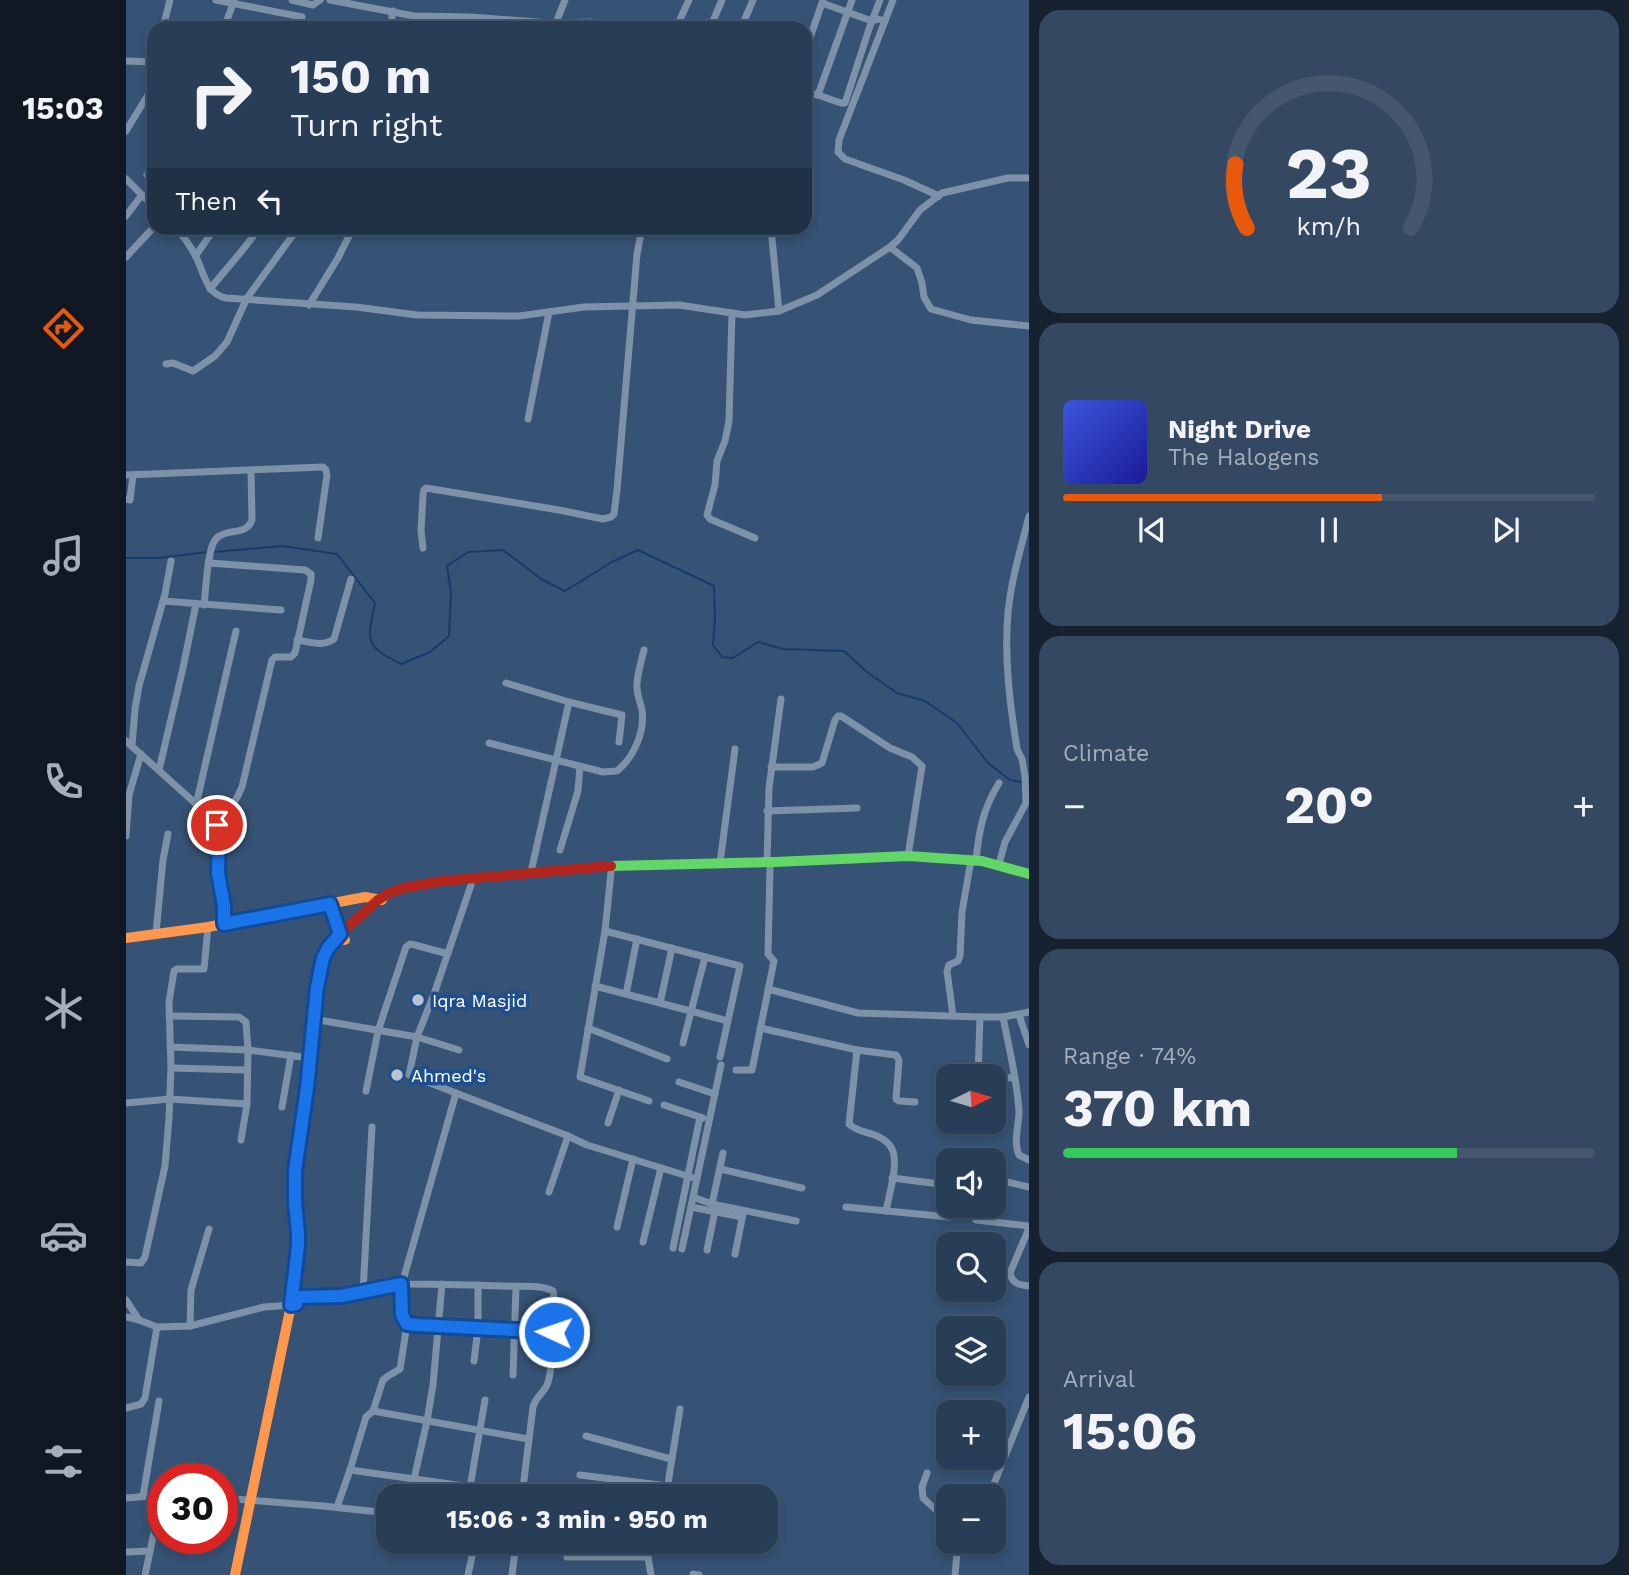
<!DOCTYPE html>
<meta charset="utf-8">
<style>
body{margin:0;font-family:"Work Sans",sans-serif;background:#344961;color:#f1f3f6;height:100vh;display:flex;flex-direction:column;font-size:26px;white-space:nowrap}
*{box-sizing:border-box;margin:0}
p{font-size:23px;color:#a5aeba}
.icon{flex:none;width:38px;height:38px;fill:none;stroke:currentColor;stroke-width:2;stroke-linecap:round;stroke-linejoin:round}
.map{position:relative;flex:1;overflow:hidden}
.side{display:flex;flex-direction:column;gap:10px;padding:10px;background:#162230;width:600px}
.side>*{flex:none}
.hud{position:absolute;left:21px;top:21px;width:665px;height:214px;border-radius:21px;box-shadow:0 4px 10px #0003,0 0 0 2px #44576d;background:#283e57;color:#f1f3f6;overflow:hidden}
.needle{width:46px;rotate:85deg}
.controls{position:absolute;left:810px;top:1064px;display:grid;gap:14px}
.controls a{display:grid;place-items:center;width:70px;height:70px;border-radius:14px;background:#283e57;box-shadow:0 4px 10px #0003,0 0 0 2px #44576d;font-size:35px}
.speed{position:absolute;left:21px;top:1463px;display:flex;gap:14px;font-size:35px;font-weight:700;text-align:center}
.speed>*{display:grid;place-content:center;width:91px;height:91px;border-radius:50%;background:#283e57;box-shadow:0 4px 10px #0003,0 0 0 2px #44576d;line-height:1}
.speed .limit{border:10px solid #d22;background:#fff;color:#111}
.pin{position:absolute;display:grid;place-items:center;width:60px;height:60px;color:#fff;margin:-30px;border:4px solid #fff;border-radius:50%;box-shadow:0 2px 7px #0007}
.me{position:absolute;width:77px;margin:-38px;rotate:273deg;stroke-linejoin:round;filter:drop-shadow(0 0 5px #0008)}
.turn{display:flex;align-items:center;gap:24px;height:147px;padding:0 28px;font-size:32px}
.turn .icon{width:91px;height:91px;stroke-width:2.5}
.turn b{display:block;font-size:49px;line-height:60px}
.then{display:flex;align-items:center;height:66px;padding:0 28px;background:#0003;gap:14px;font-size:26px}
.big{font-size:52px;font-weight:700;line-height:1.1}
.side .tile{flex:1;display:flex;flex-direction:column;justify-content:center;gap:10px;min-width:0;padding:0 24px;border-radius:21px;background:#344961}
.side .dial{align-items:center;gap:0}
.dial svg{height:182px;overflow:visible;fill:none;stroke:#44576d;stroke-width:7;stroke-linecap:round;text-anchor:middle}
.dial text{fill:#f1f3f6;stroke:none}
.song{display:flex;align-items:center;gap:21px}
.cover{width:84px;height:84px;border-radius:10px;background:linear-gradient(135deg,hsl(230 70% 55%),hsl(240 70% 35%))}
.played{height:7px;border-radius:4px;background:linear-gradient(90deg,#ea580c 60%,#44576d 60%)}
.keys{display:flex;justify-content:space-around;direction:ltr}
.heat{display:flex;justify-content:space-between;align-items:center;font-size:38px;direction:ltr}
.charge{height:10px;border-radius:5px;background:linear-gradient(90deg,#34c759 74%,#44576d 0)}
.trip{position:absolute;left:250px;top:1484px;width:402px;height:70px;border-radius:21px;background:#283e57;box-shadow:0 4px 10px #0003,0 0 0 2px #44576d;font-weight:700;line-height:70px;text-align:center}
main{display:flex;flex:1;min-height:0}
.menu{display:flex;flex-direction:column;width:126px;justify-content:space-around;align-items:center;background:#101923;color:#a5aeba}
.menu .icon{width:49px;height:49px}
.menu .active{color:#ea580c}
.menu b{font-size:32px;color:#f1f3f6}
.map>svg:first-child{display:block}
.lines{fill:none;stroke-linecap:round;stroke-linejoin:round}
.stream{stroke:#153c6e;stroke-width:2}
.street{stroke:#7d92a8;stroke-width:7}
.fast{stroke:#63d668;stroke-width:10}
.slow{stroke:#ff974d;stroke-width:10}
.jam{stroke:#b3261e;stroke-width:10}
.route-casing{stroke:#114b97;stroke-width:18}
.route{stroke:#1a73e8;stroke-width:12}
.poi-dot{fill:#b9c2ce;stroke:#1b4f8f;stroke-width:2.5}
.labels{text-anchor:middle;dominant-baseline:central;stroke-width:7;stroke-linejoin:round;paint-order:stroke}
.poi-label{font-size:18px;fill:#fff;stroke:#1b4f8f;text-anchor:start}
</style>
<main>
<nav class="menu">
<b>15:03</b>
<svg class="icon active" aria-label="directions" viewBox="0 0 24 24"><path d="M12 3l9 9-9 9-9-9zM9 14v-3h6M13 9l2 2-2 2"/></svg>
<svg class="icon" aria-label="music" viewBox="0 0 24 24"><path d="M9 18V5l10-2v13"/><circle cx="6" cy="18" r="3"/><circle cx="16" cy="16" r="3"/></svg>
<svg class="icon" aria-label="phone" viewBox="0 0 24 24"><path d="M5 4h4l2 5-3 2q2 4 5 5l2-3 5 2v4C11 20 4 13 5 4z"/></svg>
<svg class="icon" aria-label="climate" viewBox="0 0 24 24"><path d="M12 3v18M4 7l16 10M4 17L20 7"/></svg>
<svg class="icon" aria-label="car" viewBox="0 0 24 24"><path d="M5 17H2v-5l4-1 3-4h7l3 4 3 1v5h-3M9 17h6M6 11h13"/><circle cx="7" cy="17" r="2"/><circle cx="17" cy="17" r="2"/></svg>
<svg class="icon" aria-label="filters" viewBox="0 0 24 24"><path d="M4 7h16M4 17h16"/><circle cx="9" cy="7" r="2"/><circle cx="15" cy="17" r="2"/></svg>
</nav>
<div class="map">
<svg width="903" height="1575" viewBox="0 0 903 1575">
<rect width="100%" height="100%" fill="#365274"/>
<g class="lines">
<g class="stream">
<path d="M 88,552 L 156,546 L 211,554 L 249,603 C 241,643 238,645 275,664 L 304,652 L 323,636 L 325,592 L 321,566 L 342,552 L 377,550 L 415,579 L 439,591 L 486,562 L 512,550 L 588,586 L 589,619 L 587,645 L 596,657 L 607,658 L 632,642 L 657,649 L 718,651 L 741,672 L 771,693 L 799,701 L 831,723 L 862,763 L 884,780 L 895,782"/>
<polyline points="0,558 33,558 82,552"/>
</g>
<g class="street">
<polyline points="90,0 176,17"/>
<polyline points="166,0 187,5 194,0"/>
<polyline points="204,0 288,16 344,17 424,23 466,22 479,28"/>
<polyline points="697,0 696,3 746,21 752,19 759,21"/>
<polyline points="767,0 713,140 712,152 719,159 778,180 813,196"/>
<polyline points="430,23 439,0"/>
<polyline points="37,28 44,0"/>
<polyline points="98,28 108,1"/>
<polyline points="264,28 267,11"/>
<polyline points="550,28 563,0"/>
<polyline points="584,28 596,0"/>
<polyline points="615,28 627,0"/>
<polyline points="679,52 696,3"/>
<polyline points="0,61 28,62"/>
<polyline points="679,92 692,95 726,0"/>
<polyline points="692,95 715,103 719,103 744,26 754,0"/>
<polyline points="0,131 28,85"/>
<polyline points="21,175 28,166"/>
<polyline points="0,179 28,207"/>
<polyline points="0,216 15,196"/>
<path d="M 50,228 C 57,236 64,245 69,255 C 78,271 79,294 100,298 L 230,307 L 291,315 L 393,316 L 458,307 L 553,305 L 619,315 L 653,311 L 691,295 L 764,247 L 772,240 L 794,210 L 816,193 L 882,178 L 903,178"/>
<polyline points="645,228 653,311"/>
<polyline points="764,247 791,268 796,283 798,297 805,309 845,320 903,326"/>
<polyline points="70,255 89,228"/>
<polyline points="0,257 28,227"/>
<path d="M 84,289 C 100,269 119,249 133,228"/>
<polyline points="183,305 212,258 227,228"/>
<polyline points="606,313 603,421 599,441 591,461 589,485 581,515 584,519 629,538"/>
<polyline points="40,364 47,363 67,371 89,356 101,342 121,298 172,228"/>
<polyline points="402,419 423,312"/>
<polyline points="0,475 197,467 200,470 201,475 192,538"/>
<polyline points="0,499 4,500 7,475"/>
<polyline points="297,548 295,531 297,495 298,490 300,488 433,510 477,519 485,517 488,514 491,490 511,254 516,228"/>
<path d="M 83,563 L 179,570 L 185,574 L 185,580 L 169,653 L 165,657 L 149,657 L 146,660 L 116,787 C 110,802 102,813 91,825"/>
<polyline points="37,601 155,610"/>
<path d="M 78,605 C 80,590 81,551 89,540 C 99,527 120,537 126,520 L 125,470"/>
<path d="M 171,640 C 184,642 197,647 208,639 L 225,579"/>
<polyline points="380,683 443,702 405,872"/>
<polyline points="443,702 496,715 493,742"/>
<path d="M 0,741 L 89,821 C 97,838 90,855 92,872 C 94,891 98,905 98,924"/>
<path d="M 363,743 L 477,772 L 491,771 C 508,757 519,732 516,710 C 514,701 510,693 511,683 C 512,672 515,661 518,650"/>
<polyline points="6,746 9,709 13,686 39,594 45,561"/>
<polyline points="645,767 687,767 696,763 709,720 712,716 715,716 764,748 786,757 796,766 782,856"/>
<polyline points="33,770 57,668 70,604"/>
<polyline points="70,805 110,631"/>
<polyline points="641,811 731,808"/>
<polyline points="0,836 3,795 15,754"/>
<polyline points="434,850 452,791 454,766"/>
<path d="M 850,860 C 853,830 857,809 873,783"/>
<polyline points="641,862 643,788 655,699"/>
<polyline points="594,863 609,749"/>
<path d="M 873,864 L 879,842 L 900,803 L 899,776 L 896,759 L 891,749 C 884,704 878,659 882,613 C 885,580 895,548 903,516"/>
<polyline points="485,872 479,931 454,1077 523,1101"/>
<polyline points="479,931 614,966 594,1057"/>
<polyline points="30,933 37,860 42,834"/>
<polyline points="546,948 534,1003 602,1021"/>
<polyline points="469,986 534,1003"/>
<polyline points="642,989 732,1013 854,1017 877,1017 903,1012"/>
<polyline points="500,994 511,939"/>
<polyline points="893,1015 903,1045"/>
<polyline points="43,1016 113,1017 120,1022 122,1050 121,1104 115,1140"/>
<polyline points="827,1016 821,971 823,965 832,961 834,956 836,912 844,866"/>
<path d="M 877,1017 C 883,1048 891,1079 893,1111 C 893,1125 887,1142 893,1155 L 903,1160"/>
<polyline points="193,1020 291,1037 308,994 345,885"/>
<polyline points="462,1028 541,1059"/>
<path d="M 634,1028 L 731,1050 L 723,1124 C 730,1131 740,1132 749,1135 C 756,1138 763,1142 766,1149 C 773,1163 763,1195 760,1211"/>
<polyline points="557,1043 579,957"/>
<polyline points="44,1047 122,1050 183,1058"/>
<polyline points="333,1050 291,1037 283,1075 442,1136 461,1145 571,1179"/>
<polyline points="731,1050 770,1055 773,1060 770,1099 773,1101 789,1102"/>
<polyline points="45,1068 121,1070"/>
<polyline points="610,1070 626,1070 648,961 642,954 644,868"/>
<polyline points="852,1076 854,1017"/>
<polyline points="868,1077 888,1078"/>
<polyline points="553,1082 589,1094"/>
<polyline points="240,1091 252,1031 280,947 284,944 289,945 322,954"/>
<path d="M 330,1093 L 276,1284 C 310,1284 344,1285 379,1286 C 393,1287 415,1284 427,1291 C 430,1305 427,1372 421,1385 C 417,1394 410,1396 407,1407 L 396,1496"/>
<polyline points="0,1103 44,1099 121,1104"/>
<polyline points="538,1105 577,1118"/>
<polyline points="156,1107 165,1055"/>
<polyline points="819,1108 822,1075 827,1074 847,1076"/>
<polyline points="482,1123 493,1090"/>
<polyline points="594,1169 676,1188"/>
<polyline points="766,1178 822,1185"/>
<polyline points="868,1179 903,1187"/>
<polyline points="423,1192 442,1136"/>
<polyline points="567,1197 586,1204 597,1153"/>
<polyline points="586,1204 670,1221"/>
<polyline points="565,1207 616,1217"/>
<polyline points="720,1207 823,1217"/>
<polyline points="850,1220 903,1226"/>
<polyline points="491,1227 507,1159"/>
<path d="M 903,1228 L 884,1273 C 886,1284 894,1285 903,1286"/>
<polyline points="517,1242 535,1168"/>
<polyline points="547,1248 574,1117"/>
<polyline points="556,1249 595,1065"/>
<polyline points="581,1250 589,1211 587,1208"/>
<polyline points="609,1254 617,1214"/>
<polyline points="0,1262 15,1263 19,1257 39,1166 43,1118 45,1068 43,1002 48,971 51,969 78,969 82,927"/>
<polyline points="237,1292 246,1127"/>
<polyline points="171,1297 216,1296 276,1284 276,1315 281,1324 292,1325 428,1332"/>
<polyline points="0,1300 13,1320"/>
<polyline points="0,1317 13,1320 31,1327 64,1326 138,1307 166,1305"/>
<polyline points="64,1326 65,1290 83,1229"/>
<polyline points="348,1361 352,1328 352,1285"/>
<polyline points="387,1375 390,1287"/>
<polyline points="0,1408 15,1404 19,1398 31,1327"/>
<polyline points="247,1411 257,1380 262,1376 274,1369 281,1324"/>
<polyline points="460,1436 545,1459"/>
<polyline points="224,1470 396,1494"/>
<polyline points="801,1473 796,1487 797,1498 809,1509 822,1516"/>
<polyline points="454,1475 542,1486"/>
<polyline points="288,1479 301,1421 307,1385 316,1284"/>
<polyline points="344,1487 359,1400"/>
<polyline points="17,1496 33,1401"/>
<polyline points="540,1496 554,1409"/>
<polyline points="863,1496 903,1397"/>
<polyline points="0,1498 37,1495"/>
<polyline points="96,1498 197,1506 262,1513"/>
<polyline points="211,1507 224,1470 240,1417 247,1411 402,1439"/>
<polyline points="521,1542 522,1557 525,1575"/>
<polyline points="0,1552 24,1551"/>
<polyline points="441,1557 522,1557"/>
<polyline points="567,1574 573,1575"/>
<polyline points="19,1575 36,1495"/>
<polyline points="342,1575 349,1542"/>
<polyline points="386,1575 390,1542"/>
<polyline points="829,1575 832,1542"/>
</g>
<polyline class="fast" points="485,866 649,862 782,856 856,861 903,874"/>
<g class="slow">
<polyline points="204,904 214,934 219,940"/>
<polyline points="0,938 82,927 239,897 256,900"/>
<polyline points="109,1575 165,1305 172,1246 168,1187 169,1171 179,1090"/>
</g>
<polyline class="jam" points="179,1090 197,958 214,934 252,900 263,893 277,888 316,881 485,866"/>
</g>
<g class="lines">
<defs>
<polyline id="route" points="91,825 93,832 92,873 98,906 98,924 204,904 214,934 202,948 197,958 191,987 181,1088 169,1171 169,1203 172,1232 172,1246 165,1305 170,1304 171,1297 216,1296 275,1284 276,1315 281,1324 292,1325 428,1332"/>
</defs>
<use href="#route" class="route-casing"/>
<use href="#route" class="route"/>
</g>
<g class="poi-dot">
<circle cx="292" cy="1000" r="7"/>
<circle cx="271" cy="1075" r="7"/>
</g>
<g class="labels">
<g class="poi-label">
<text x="306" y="1000">Iqra Masjid</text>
<text x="285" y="1075">Ahmed's</text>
</g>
</g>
</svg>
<div class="controls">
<a><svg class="needle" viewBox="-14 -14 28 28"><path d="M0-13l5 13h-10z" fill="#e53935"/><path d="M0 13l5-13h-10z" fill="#a5aeba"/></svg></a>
<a><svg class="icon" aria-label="sound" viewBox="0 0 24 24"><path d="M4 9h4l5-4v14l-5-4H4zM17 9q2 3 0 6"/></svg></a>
<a><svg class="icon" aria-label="search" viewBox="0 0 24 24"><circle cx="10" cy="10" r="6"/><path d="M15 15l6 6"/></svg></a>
<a><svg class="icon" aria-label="layers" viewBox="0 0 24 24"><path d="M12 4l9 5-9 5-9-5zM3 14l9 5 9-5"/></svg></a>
<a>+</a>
<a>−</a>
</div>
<div class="speed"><div class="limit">30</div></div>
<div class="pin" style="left:91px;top:825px;background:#d93025"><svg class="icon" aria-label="arrive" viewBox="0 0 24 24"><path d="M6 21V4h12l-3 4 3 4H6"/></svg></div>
<svg class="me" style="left:428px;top:1332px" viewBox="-20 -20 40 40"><circle r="17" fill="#1a73e8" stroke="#fff" stroke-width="3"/><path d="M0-11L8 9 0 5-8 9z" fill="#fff"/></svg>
<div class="trip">15:06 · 3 min · 950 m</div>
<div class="hud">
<div class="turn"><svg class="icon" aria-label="right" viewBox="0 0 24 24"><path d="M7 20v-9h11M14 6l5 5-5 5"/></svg><div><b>150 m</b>Turn right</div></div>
<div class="then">Then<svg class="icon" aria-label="left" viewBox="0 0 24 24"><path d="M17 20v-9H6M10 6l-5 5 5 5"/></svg></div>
</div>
</div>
<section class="side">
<div class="tile dial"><svg viewBox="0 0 100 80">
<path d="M14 69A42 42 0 1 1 86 69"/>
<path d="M14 69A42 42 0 0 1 9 41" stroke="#ea580c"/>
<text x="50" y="56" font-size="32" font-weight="700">23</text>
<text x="50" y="72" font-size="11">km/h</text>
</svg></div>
<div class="tile">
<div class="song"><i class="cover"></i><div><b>Night Drive</b><p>The Halogens</p></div></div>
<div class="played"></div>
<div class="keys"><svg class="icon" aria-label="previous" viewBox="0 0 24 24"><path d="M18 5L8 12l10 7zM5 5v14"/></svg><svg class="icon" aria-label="pause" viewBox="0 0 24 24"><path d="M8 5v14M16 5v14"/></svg><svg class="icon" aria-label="next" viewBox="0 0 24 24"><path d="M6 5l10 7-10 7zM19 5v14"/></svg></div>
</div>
<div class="tile"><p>Climate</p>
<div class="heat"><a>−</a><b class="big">20°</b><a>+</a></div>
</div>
<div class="tile"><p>Range · 74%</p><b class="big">370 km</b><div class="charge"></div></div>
<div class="tile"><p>Arrival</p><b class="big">15:06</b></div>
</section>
</main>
